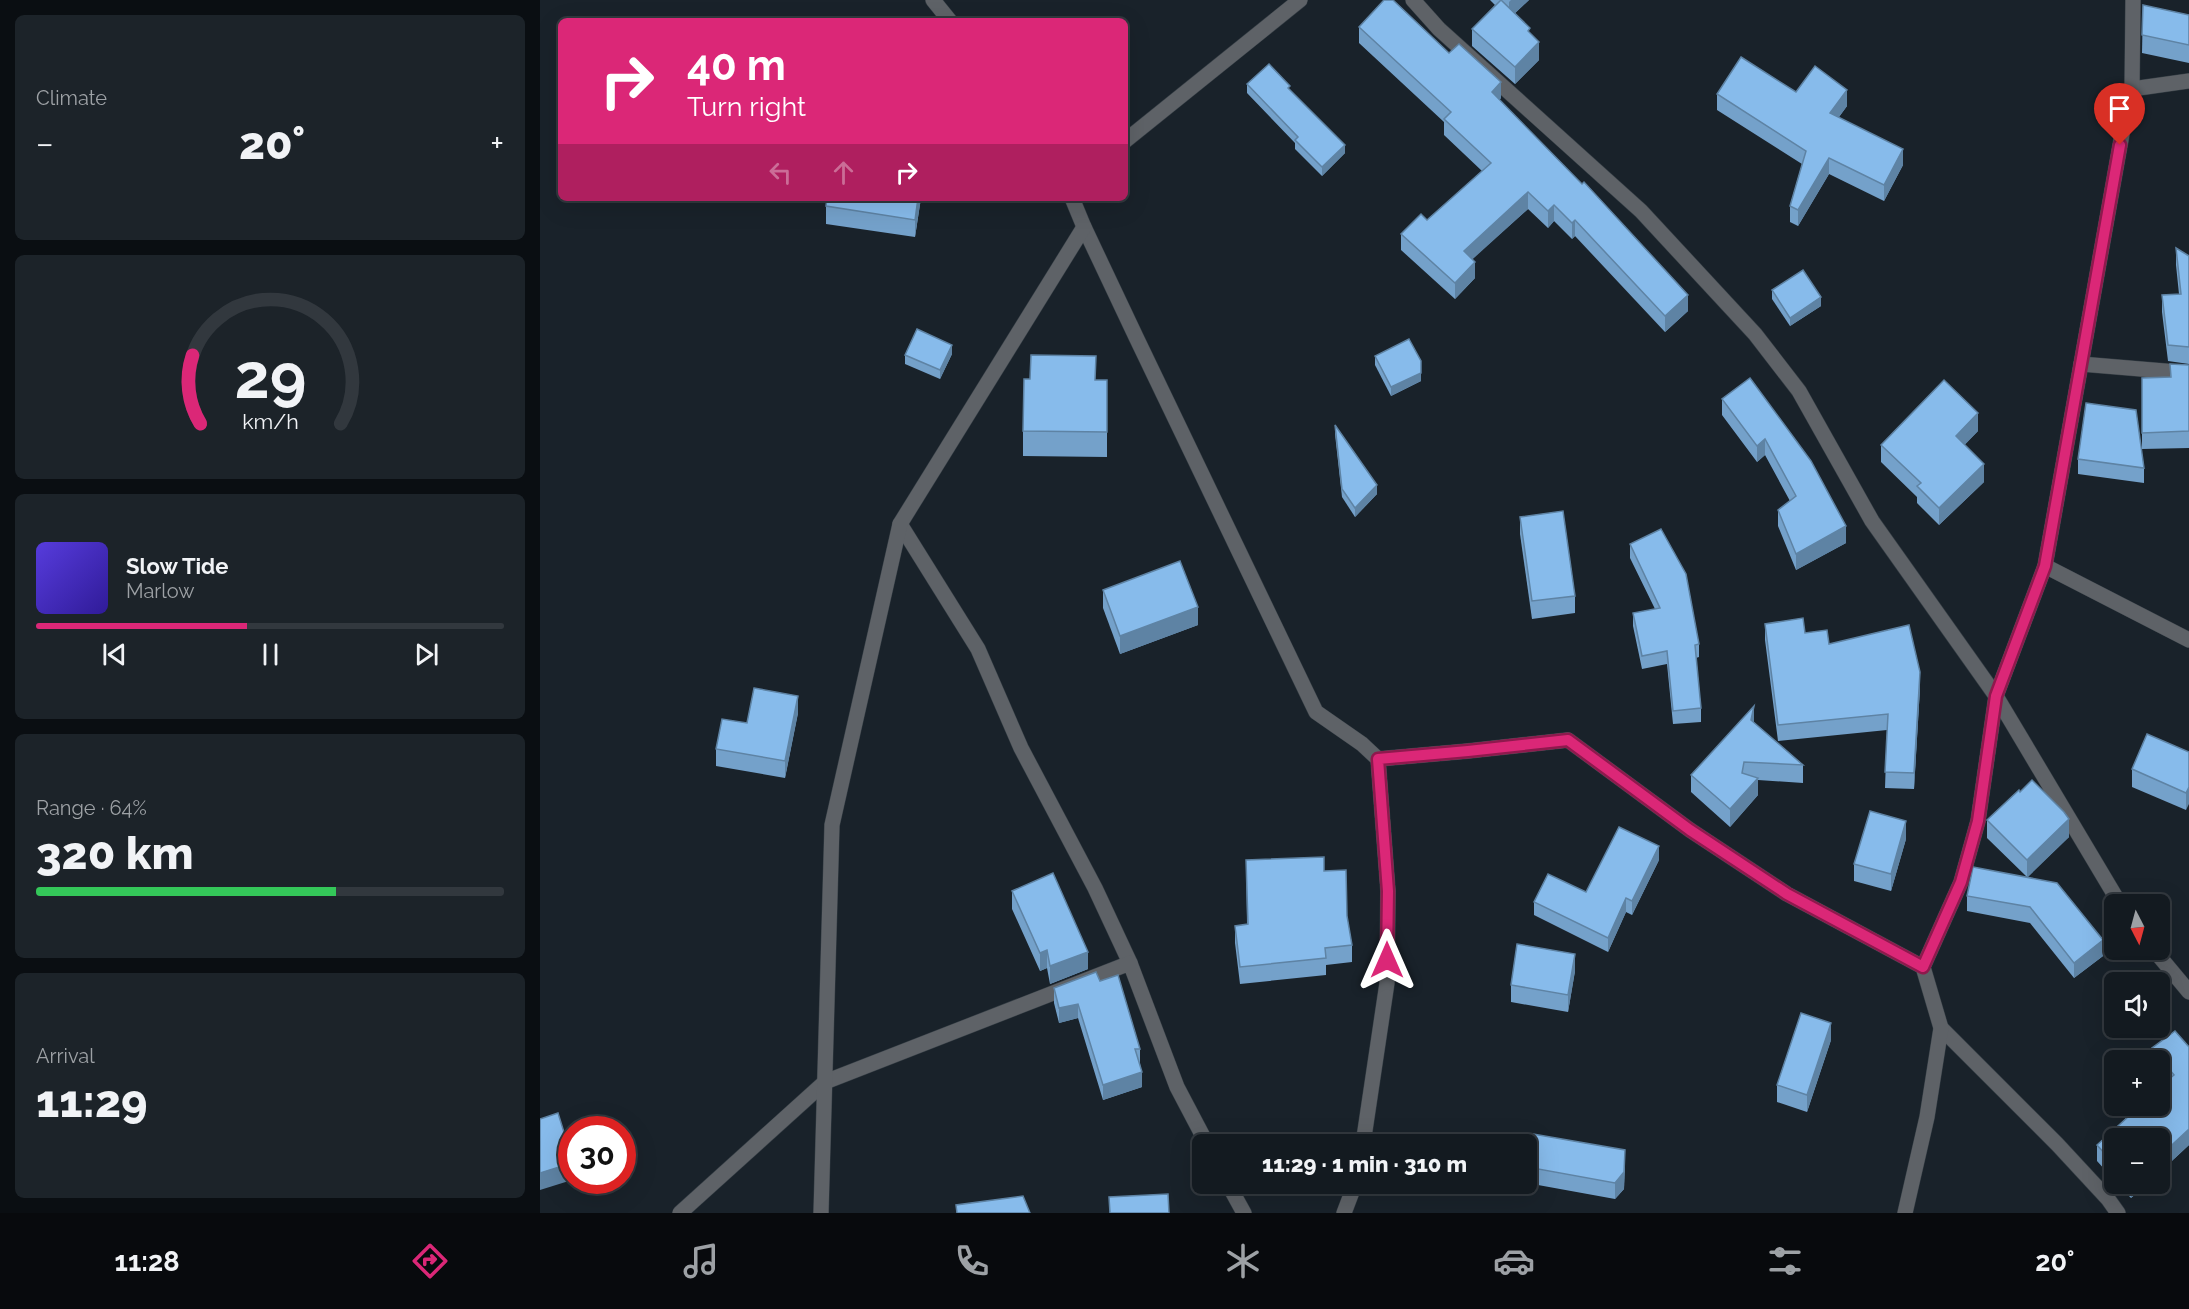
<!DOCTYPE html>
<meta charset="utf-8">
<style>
body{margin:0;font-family:Raleway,sans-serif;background:#1c2329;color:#f1f3f6;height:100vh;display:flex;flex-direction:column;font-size:22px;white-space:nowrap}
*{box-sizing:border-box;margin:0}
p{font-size:20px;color:#9da1a5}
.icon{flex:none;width:33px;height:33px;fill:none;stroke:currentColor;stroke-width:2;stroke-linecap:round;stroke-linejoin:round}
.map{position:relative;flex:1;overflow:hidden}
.details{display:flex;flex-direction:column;gap:15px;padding:15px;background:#0a0e12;width:540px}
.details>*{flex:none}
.banner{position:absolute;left:18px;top:18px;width:570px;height:183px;border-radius:9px;box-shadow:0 6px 24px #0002,0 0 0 2px #32383e;background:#db2777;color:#fff;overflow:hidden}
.needle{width:39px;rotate:174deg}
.buttons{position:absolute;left:1564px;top:894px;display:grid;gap:12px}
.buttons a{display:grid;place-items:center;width:66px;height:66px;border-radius:9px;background:#131a20;box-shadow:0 6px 24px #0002,0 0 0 2px #32383e;font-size:30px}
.speed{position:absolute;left:18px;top:1116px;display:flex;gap:12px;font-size:30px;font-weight:700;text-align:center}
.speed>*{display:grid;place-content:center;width:78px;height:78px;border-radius:50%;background:#131a20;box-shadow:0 6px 24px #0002,0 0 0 2px #32383e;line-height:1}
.speed .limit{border:9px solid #d22;background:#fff;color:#111}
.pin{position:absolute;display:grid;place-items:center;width:51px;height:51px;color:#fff;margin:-62px -26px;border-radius:50% 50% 50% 0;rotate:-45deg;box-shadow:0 0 6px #0007}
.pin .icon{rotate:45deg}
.me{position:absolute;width:66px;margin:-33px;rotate:0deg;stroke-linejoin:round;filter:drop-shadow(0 0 4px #0008)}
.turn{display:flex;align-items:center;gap:21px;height:126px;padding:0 30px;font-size:27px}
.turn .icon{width:78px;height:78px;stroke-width:2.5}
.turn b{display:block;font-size:42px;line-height:51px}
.lanes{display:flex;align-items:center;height:57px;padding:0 30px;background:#0003;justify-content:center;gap:30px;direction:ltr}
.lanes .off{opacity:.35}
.big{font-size:45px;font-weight:800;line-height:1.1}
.details .widget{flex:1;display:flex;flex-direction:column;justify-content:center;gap:9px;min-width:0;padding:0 21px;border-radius:9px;background:#1c2329}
.details .dial{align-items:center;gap:0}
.dial svg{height:156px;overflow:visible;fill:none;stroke:#32383e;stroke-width:7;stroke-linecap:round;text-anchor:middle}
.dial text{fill:#f1f3f6;stroke:none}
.song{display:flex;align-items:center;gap:18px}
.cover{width:72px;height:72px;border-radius:9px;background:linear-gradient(135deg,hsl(250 70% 55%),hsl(250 70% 35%))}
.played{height:6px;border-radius:3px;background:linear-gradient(90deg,#db2777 45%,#32383e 45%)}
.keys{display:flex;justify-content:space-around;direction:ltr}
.heat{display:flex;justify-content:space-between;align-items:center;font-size:33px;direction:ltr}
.charge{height:9px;border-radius:4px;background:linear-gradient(90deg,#34c759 64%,#32383e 0)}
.trip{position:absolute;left:652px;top:1134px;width:345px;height:60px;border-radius:9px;background:#131a20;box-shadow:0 6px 24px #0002,0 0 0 2px #32383e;font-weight:800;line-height:60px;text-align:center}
.tab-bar{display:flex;height:96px;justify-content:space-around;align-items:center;background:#080a0d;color:#9da1a5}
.tab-bar .icon{width:42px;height:42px}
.tab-bar .on{color:#db2777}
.tab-bar b{font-size:27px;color:#f1f3f6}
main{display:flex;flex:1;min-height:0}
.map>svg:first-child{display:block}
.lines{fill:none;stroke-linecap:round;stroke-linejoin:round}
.minor-casing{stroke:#343d44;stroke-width:16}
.tertiary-casing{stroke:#343d44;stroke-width:16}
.minor{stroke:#5e6267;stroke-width:15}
.tertiary{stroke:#5e6267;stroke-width:15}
.wall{fill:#74a1ca}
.shaded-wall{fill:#5e83a4}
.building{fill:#87bbeb;stroke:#5e83a4;stroke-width:1.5}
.route-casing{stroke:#8e194d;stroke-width:15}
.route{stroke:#db2777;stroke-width:10}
</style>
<main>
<section class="details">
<div class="widget"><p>Climate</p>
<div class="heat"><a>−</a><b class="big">20°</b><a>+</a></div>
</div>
<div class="widget dial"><svg viewBox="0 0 100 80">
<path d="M14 69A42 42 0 1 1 86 69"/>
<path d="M14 69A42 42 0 0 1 10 34" stroke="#db2777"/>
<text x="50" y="56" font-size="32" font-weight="700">29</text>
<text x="50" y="72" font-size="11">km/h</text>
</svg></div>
<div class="widget">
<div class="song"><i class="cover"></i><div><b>Slow Tide</b><p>Marlow</p></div></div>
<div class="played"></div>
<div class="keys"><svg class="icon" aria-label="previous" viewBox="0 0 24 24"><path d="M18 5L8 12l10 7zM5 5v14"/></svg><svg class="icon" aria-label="pause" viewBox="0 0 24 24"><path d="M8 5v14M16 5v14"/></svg><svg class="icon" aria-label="next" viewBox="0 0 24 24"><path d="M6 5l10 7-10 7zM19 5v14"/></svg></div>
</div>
<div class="widget"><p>Range · 64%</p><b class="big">320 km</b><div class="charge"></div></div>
<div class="widget"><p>Arrival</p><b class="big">11:29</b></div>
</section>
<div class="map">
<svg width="1649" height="1213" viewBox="0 0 1649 1213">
<rect width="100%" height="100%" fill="#19222a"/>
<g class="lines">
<defs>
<g id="minor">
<polyline points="393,0 410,21"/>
<polyline points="1592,89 1649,81"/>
<polyline points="585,141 760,0"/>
<polyline points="532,198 544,227 596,337 776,712 822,744 838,759 848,891 847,983 823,1144"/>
<polyline points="1541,364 1649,373"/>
<polyline points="360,524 438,649 481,748 555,888 590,963"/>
<polyline points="1505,566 1649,640"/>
<polyline points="838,759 928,751 1028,740 1150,830 1247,894 1383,967"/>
<polyline points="1401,1028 1517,1144 1568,1199 1578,1213"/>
<polyline points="688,1184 704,1213"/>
<polyline points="140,1213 285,1082 590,963 637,1087 667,1144"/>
<polyline points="281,1213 292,825 360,524 544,227"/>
<polyline points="804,1213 815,1184"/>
<polyline points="1365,1213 1387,1117 1401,1028 1383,967 1421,882 1438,821 1456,696 1505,566 1584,123 1592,89 1593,0"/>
</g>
<g id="tertiary">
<polyline points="873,0 899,29 1101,211 1215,334 1259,391 1332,521 1456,696 1580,904"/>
<polyline points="1614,950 1649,992"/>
</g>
</defs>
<use href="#minor" class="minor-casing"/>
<use href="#tertiary" class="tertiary-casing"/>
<use href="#minor" class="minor"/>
<use href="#tertiary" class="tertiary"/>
</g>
<g class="wall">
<polygon points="950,0 989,0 975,13 990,34 999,60 975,84 932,46 932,29 955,5"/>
<polygon points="1603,5 1649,15 1649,63 1602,53"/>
<polygon points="819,27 909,53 961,98 959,100 1148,311 1125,332 1035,236 1032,239 1014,221 1008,228 988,209 932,259 935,278 915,299 861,250 861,234 887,220 942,171 904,135 904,122 819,43"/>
<polygon points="707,84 750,90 805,153 782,176 755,149 755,143 707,93"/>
<polygon points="1256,92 1307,106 1299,117 1363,165 1344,201 1289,174 1258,226 1250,222 1250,206 1262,164 1177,110 1177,94"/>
<polygon points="381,198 375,237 286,224 286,206"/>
<polygon points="1636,248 1649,256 1649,364 1628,361 1622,312 1622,295 1639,294 1636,265"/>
<polygon points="1232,290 1281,306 1250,326 1232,299"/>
<polygon points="412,354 400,379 365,364 365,355"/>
<polygon points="835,356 881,381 851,396 835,365"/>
<polygon points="1630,364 1649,365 1649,448 1602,449 1602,378 1630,377"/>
<polygon points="1210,378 1306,543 1256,570 1238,526 1238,510 1250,501 1225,455 1217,462 1182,415 1182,399"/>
<polygon points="556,380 567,380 567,457 483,456 483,431"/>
<polygon points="795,425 837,494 815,517 802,497 795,434"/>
<polygon points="1438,431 1424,445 1444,482 1399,525 1377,503 1377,497 1341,462 1341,445"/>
<polygon points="1538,459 1604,468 1604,483 1538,474"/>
<polygon points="980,517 1035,596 1035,613 992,619 980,534"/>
<polygon points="1090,544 1159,644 1159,657 1156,658 1161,708 1161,722 1133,724 1127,664 1102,669 1093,626 1093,613 1115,609 1090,558"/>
<polygon points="563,590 658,625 580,654 563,608"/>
<polygon points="1225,624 1265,633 1380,688 1374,789 1345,788 1347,730 1238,741 1225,640"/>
<polygon points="258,713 245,778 176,766 176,749 207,723"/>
<polygon points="1214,723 1263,765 1263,783 1218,780 1218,795 1190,827 1151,792 1151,775"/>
<polygon points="1649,752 1646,810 1592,787 1592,769"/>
<polygon points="1480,792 1529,837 1487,877 1563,956 1534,978 1490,923 1427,911 1427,896 1487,877 1447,838 1447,820"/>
<polygon points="1366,839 1351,891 1314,881 1314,864"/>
<polygon points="706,860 784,871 807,916 812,945 812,962 786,965 786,975 700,984 695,943 695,926 707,924"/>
<polygon points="1119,860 1092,915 1086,912 1068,952 994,915 994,902 1046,892"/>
<polygon points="472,891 548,969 510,984 507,968 500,971 472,909"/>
<polygon points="1035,971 1028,1012 971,1002 971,985"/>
<polygon points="560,981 600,1049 600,1063 602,1087 563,1100 538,1018 519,1023 514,1003 514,988"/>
<polygon points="1291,1040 1267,1112 1237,1102 1237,1085"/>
<polygon points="1649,1047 1649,1145 1620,1172 1620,1138 1575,1138 1575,1181 1557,1161 1557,1145 1626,1081 1620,1074 1620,1060 1612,1060 1612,1048"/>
<polygon points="1085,1166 1084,1189 1075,1199 987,1183 987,1167"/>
<polygon points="1577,1184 1607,1184 1591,1198"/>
</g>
<g class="shaded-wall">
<polygon points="971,0 989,0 969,19 969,2"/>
<polygon points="999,42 999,60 975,84 975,67"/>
<polygon points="961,82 961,98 952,108 952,92"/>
<polygon points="1307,90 1307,106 1290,129 1290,113"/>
<polygon points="805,145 805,153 782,176 782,167"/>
<polygon points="1363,149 1363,165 1344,201 1344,185"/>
<polygon points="1289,158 1289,174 1258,226 1258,210"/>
<polygon points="988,192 988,209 924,267 924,251"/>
<polygon points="378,198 381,198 375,237 375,220"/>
<polygon points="1014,205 1014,221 1008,228 1008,211"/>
<polygon points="1035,220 1035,236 1032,239 1032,223"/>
<polygon points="935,262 935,278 915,299 915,283"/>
<polygon points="1148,295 1148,311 1125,332 1125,316"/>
<polygon points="1281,297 1281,306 1250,326 1250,318"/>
<polygon points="412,345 412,354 400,379 400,370"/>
<polygon points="881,373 881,381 851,396 851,387"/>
<polygon points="1438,413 1438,431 1416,454 1416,436"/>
<polygon points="1225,439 1225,455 1217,462 1217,446"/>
<polygon points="1444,464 1444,482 1399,525 1399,508"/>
<polygon points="837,485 837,494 815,517 815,508"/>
<polygon points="1306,526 1306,543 1256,570 1256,554"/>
<polygon points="658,607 658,625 580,654 580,636"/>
<polygon points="1380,672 1380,688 1374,789 1374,773"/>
<polygon points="258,696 258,713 245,778 245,761"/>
<polygon points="1214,706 1214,723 1211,720"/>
<polygon points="1218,778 1218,795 1190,827 1190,809"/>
<polygon points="1649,787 1649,804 1646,810 1646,793"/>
<polygon points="1529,819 1529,837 1487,878 1487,860"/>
<polygon points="1366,821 1366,839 1351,891 1351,874"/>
<polygon points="1119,846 1119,860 1092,915 1092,901"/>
<polygon points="1086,898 1086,912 1068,952 1068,938"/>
<polygon points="1563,940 1563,956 1534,978 1534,963"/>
<polygon points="507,950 507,968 500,971 500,953"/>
<polygon points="548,952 548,969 510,984 510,966"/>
<polygon points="1035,954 1035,971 1028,1012 1028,995"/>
<polygon points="538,1004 538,1018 519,1023 519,1008"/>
<polygon points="1291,1023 1291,1040 1267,1112 1267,1095"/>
<polygon points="602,1072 602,1087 563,1100 563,1085"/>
<polygon points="1649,1129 1649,1145 1620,1172 1620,1156"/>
<polygon points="1085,1150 1084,1189 1075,1199 1075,1183"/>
<polygon points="32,1163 32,1180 0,1190 0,1173"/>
<polygon points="1591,1184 1607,1184 1591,1198"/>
</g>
<g class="building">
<polygon points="844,0 853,0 909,53 919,44 961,82 952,92 1042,184 1044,182 1148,295 1125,316 1035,220 1032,223 1014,205 1008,211 988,192 924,251 935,262 915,283 861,234 881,214 887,220 951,163 904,119 911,112 819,27"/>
<polygon points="961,0 990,28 988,31 999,42 975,67 932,29"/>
<polygon points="1603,5 1649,15 1649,45 1602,35"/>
<polygon points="1201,57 1256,92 1275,66 1307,90 1290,113 1363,149 1344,185 1289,158 1258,210 1250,206 1266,151 1177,94"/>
<polygon points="729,64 750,86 748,88 805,145 782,167 755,140 758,137 707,84"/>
<polygon points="287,198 378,198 375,220 286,206"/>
<polygon points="1636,248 1649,256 1649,347 1628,345 1622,295 1641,294"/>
<polygon points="1263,270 1281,297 1250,318 1232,290"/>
<polygon points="377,329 412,345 400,370 365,355"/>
<polygon points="869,339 881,361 881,373 851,387 835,356"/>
<polygon points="491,355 556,356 555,380 567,380 567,432 483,431 484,379 490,379"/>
<polygon points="1630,364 1649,365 1649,431 1602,433 1602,378 1631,377"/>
<polygon points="1210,378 1271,461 1306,526 1256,554 1238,510 1256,496 1225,439 1217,446 1182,399"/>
<polygon points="1404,380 1438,413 1416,436 1444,464 1399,508 1377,486 1381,483 1341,445"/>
<polygon points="1546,403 1596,410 1604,468 1538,459"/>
<polygon points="795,425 837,485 815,508 802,489"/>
<polygon points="1023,511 1035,596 992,601 980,517"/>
<polygon points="1121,529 1146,574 1159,644 1155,645 1161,708 1133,711 1127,651 1102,656 1093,613 1120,608 1090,544"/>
<polygon points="640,561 658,607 580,636 563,590"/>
<polygon points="1263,618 1265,633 1287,630 1289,644 1369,625 1380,672 1374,773 1345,772 1348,714 1238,725 1225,624"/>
<polygon points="214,688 258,696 245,761 176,749 182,719 207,723"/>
<polygon points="1214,706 1211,720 1263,765 1204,762 1202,773 1218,778 1190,809 1151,775"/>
<polygon points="1607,734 1649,752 1649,787 1646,793 1592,769"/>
<polygon points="1492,780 1524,812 1529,819 1487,860 1447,820 1479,790 1480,792"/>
<polygon points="1330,811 1366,821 1351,874 1314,864"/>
<polygon points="1079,827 1119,846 1092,901 1086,898 1068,938 994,902 1008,874 1046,892"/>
<polygon points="784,857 784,871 806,870 807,916 812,945 785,948 786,958 700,967 695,926 708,924 706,860"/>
<polygon points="1433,867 1517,883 1563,940 1534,963 1490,907 1427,896"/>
<polygon points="513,873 548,952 510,966 507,950 500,953 472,891"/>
<polygon points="977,944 1035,954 1028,995 971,985"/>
<polygon points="556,972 560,981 578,975 600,1049 595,1049 602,1072 563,1085 538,1004 519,1008 514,988"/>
<polygon points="1261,1013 1291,1023 1267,1095 1237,1085"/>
<polygon points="1635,1031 1649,1047 1649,1129 1620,1156 1620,1138 1575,1138 1575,1165 1557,1145 1600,1106 1620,1106 1620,1087 1634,1075 1612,1048"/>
<polygon points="18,1113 32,1158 32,1163 0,1173 0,1119"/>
<polygon points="993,1134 1085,1150 1084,1172 1075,1183 987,1167"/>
<polygon points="628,1194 629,1213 570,1213 569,1197"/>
<polygon points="483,1196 490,1213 417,1213 416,1205"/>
</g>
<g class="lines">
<defs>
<polyline id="route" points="847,960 848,891 838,759 928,751 1028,740 1150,830 1247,894 1383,967 1421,882 1438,821 1456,696 1505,566 1580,145"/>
</defs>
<use href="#route" class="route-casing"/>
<use href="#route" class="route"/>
</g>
</svg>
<div class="buttons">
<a><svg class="needle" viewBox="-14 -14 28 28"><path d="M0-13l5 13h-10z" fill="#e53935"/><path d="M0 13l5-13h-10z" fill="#9da1a5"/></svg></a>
<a><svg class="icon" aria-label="sound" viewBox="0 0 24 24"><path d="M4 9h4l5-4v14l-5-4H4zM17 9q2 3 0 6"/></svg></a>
<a>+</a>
<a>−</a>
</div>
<div class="speed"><div class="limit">30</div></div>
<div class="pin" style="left:1580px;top:145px;background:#d93025"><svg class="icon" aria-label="arrive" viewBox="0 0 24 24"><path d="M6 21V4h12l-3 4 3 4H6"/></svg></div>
<svg class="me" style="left:847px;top:960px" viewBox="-20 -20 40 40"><path d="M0-17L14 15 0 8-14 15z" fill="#db2777" stroke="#fff" stroke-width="4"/></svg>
<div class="trip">11:29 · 1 min · 310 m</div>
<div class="banner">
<div class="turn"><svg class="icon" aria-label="right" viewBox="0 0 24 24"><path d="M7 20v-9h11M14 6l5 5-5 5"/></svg><div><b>40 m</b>Turn right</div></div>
<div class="lanes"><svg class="icon off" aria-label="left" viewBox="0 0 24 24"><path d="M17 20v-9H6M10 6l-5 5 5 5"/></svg><svg class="icon off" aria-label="ahead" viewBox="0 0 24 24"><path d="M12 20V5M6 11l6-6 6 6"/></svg><svg class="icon" aria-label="right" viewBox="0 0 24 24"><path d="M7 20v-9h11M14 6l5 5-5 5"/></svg></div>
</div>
</div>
</main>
<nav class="tab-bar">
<b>11:28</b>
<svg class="icon on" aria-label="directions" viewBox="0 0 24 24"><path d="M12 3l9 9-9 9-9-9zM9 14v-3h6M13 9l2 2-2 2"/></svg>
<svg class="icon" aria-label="music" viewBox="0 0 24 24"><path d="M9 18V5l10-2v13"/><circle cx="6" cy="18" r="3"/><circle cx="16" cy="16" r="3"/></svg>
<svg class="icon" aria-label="phone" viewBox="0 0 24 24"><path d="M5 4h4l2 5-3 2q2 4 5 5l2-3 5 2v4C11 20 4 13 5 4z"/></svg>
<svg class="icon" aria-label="climate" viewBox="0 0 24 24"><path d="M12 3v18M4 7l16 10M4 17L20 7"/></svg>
<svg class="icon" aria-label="car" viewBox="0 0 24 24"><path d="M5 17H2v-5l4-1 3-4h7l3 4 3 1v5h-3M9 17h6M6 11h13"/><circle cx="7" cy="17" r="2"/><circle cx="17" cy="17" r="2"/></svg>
<svg class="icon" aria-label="filters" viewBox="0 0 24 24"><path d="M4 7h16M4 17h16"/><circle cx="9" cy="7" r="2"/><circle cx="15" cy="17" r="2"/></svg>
<b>20°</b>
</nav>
